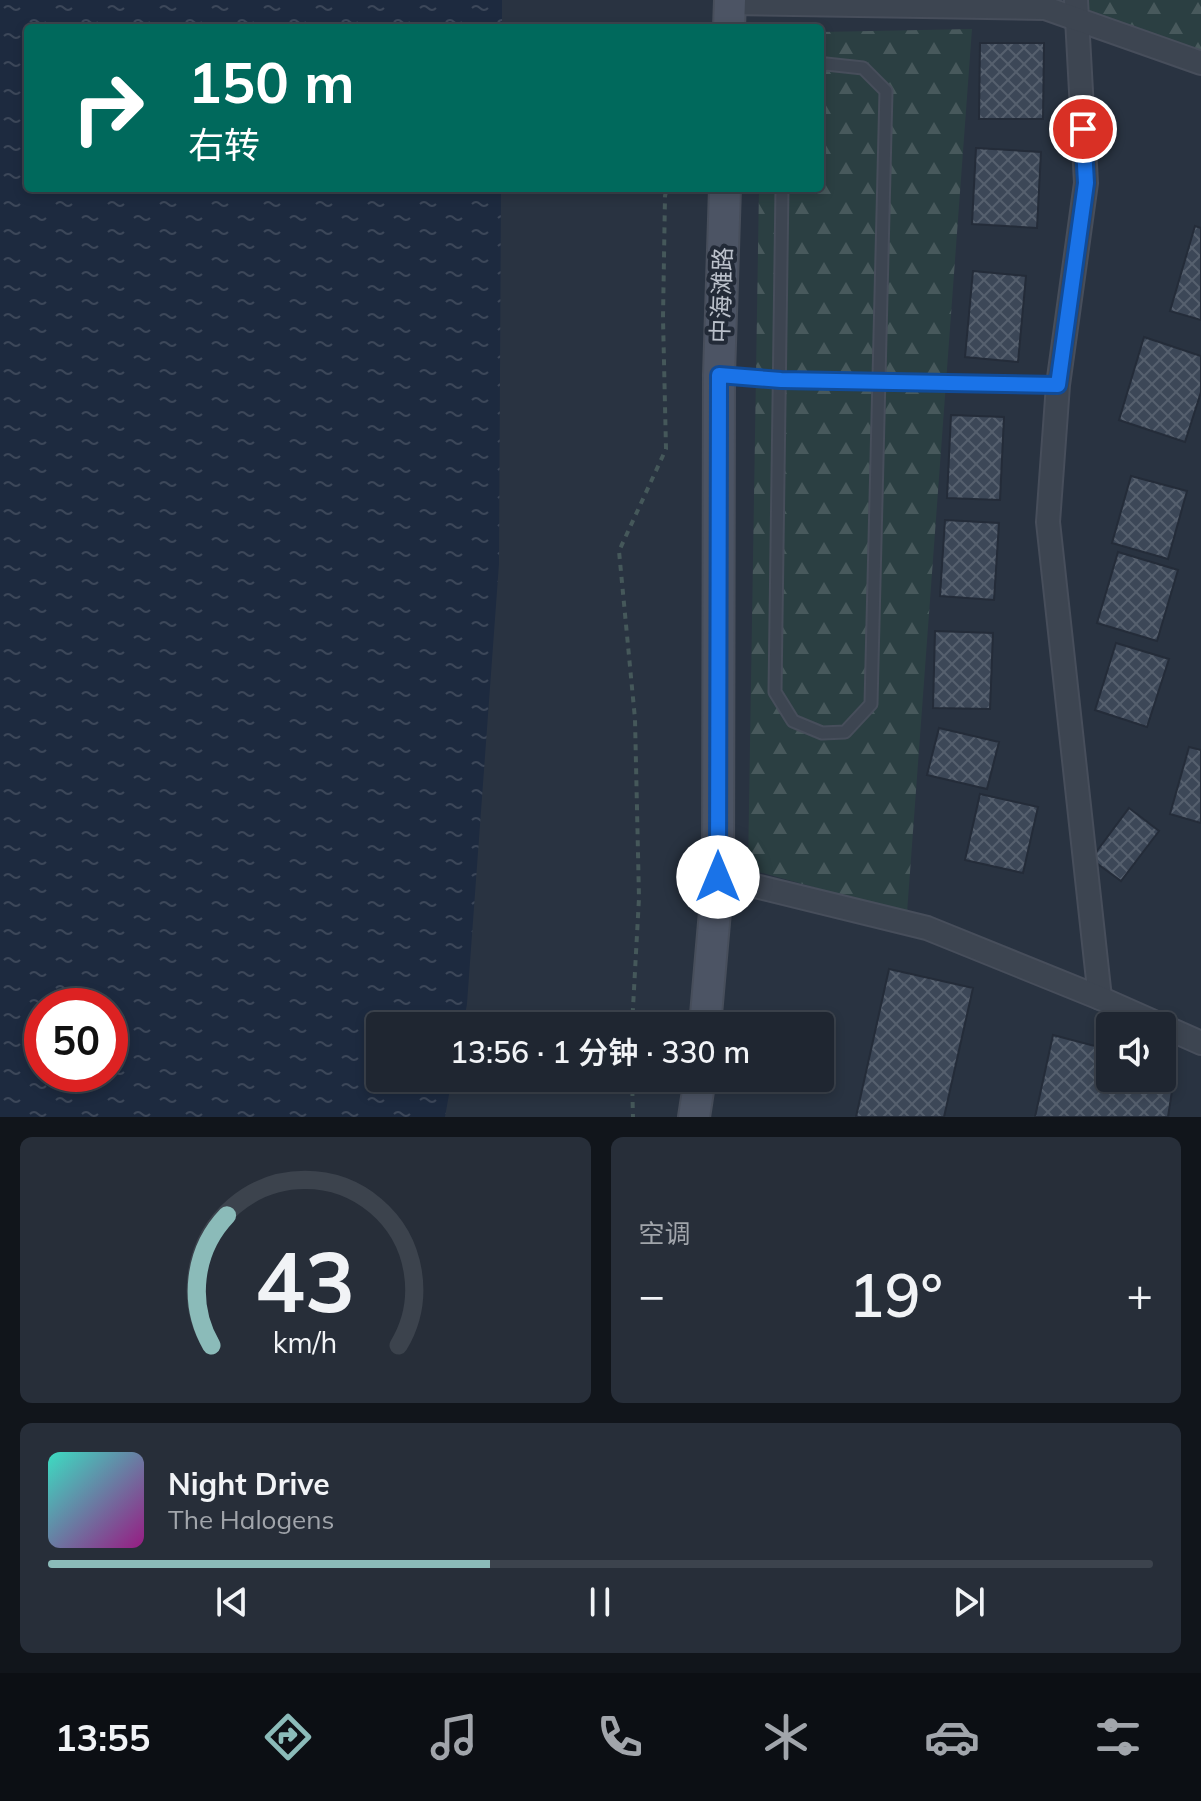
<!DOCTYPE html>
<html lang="zh">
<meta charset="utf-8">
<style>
body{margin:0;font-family:Mulish,"Noto Sans SC",sans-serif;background:#272e39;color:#f1f3f6;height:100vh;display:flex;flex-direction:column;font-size:30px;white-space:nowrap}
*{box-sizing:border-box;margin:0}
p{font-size:26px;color:#a1a5ab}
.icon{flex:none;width:44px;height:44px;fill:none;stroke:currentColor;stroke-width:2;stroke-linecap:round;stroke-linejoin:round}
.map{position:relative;height:1117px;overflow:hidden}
.drawer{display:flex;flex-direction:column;gap:20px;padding:20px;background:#11151b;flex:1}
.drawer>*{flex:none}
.top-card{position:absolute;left:24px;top:24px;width:800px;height:168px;border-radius:8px;box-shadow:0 4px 12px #0003,0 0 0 2px #3c434d;background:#00695c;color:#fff;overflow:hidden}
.controls{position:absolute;left:1096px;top:1012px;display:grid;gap:16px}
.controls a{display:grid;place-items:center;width:80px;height:80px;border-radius:8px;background:#1f2631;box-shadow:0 4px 12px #0003,0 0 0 2px #3c434d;font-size:40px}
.speed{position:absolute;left:24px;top:988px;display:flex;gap:16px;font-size:40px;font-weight:700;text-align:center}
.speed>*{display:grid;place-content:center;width:104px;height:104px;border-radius:50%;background:#1f2631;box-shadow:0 4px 12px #0003,0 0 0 2px #3c434d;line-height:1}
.speed .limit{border:12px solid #d22;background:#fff;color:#111}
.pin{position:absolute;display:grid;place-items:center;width:68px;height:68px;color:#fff;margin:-34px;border:4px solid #fff;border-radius:50%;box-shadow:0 2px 8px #0007}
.me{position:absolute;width:88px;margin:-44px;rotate:0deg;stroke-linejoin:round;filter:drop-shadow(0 0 6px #0008)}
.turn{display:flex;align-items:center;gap:28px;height:168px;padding:0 32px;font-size:36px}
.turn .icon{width:104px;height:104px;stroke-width:2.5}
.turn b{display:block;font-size:56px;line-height:68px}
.big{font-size:60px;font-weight:600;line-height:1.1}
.drawer .tile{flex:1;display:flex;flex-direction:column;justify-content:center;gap:12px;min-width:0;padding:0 28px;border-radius:12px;background:#272e39}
.drawer .dial{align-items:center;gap:0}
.dial svg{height:208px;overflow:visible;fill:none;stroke:#3c434d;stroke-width:7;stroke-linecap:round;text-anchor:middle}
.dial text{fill:#f1f3f6;stroke:none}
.song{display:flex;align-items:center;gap:24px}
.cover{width:96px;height:96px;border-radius:12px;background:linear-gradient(135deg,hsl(170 70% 55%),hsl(310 70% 35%))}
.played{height:8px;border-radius:4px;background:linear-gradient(90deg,#8bbbb9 40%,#3c434d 40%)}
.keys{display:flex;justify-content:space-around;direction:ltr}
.heat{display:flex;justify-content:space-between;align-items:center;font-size:44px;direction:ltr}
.drawer .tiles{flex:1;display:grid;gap:20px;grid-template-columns:1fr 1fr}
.tile:last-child{grid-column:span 2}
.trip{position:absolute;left:366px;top:1012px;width:468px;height:80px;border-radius:8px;background:#1f2631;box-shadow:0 4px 12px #0003,0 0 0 2px #3c434d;font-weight:600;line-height:80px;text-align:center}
.tabs{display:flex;height:128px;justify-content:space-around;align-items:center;background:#0c0f14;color:#a1a5ab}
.tabs .icon{width:56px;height:56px}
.tabs .current{color:#8bbbb9}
.tabs b{font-size:36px;color:#f1f3f6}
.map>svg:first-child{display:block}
.forest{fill:url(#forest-firs)}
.water{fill:url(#water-ripples);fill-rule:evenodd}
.building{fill:url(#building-cross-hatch);stroke:#242c39;stroke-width:2}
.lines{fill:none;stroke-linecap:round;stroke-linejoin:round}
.lane-casing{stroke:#474e5b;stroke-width:15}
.street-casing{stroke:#474e5b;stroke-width:26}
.secondary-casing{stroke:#474e5b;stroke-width:34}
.path{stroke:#45585a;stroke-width:4;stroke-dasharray:6 6;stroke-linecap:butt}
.lane{stroke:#3d4551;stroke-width:11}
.street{stroke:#3d4551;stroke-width:22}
.secondary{stroke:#4c5464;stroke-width:30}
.route-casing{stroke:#114b97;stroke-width:20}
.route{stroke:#1a73e8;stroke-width:14}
.labels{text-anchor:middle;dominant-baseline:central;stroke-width:8;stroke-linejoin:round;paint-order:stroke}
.street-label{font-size:24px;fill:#bbc1cb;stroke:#222a37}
</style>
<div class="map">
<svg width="1201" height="1117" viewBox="0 0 1201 1117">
<defs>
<pattern id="forest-firs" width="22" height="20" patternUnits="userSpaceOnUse" patternTransform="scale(2)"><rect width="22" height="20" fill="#2b3f42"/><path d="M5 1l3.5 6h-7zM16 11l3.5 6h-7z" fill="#48595c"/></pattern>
<pattern id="water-ripples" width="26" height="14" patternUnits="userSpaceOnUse" patternTransform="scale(2)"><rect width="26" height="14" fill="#1d2a3f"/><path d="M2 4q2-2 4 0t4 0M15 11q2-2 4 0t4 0" fill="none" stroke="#3c4759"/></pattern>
<pattern id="building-cross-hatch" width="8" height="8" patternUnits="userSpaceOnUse" patternTransform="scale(2)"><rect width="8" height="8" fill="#3c4757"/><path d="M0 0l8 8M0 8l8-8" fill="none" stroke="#56606e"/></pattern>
</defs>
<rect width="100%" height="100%" fill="#293341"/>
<g class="forest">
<polygon points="1087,0 1201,0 1201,50 1087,17"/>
<polygon points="972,29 907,913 748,869 759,188 820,188 820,32"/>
</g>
<path class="water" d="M 0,0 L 502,0 L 502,28 L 28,28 L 28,188 L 501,188 L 499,564 L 467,1004 L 463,1026 L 380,1026 L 380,1078 L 452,1078 L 445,1117 L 0,1117 ZM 42,1006 L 110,1006 L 110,1074 L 42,1074 Z"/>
<g class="building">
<polygon points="980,43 1044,43 1043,119 979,119"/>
<polygon points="976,148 1041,152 1037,228 972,224"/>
<polygon points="1195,226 1201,228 1201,320 1170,311"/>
<polygon points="973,271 1026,276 1018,362 965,357"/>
<polygon points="1144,337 1201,356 1201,392 1185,442 1119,420"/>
<polygon points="951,415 1004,417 1000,500 947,498"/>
<polygon points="1131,476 1187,491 1168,559 1112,543"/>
<polygon points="945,520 999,523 994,600 940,596"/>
<polygon points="1118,552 1178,570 1157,641 1097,623"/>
<polygon points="935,631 993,633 990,709 933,708"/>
<polygon points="1116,643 1169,659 1147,727 1095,710"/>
<polygon points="939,728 999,742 987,789 927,775"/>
<polygon points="1189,747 1201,750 1201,823 1170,814"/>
<polygon points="980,794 1038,807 1023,873 965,860"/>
<polygon points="1129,808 1159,831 1121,881 1091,859"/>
<polygon points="889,969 973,988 944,1117 856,1117"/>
<polygon points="1053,1035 1110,1050 1110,1078 1162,1078 1162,1073 1174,1078 1168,1117 1035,1117"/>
</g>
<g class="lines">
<defs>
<g id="lane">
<polyline points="782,188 775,692 793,721 822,733 845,732 871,704 886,91 863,68 826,64 820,67"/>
<polyline points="719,375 781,380 1058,385"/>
</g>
<g id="street">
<polyline points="1076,0 1086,183 1058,385 1048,522 1100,998"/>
<polyline points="730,3 1045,8 1201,63"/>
<polyline points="718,877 927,928 1100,998 1201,1043"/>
</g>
<g id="secondary">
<polyline points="729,28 730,0"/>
<polyline points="705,1026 718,877 719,375 725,188"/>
<polyline points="694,1117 700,1078"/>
</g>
</defs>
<use href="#lane" class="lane-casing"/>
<use href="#street" class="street-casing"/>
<use href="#secondary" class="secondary-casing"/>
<g class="path">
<polyline points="632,1026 639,898 635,719 619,551 666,449 663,318 665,196 667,188"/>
<polyline points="632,1078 633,1117"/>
</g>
<use href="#lane" class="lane"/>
<use href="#street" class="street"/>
<use href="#secondary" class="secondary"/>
</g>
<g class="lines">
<defs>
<polyline id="route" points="718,877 719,375 781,380 1058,385 1086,183 1083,129"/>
</defs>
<use href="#route" class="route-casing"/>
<use href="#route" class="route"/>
</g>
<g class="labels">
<g class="street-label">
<text transform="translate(721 295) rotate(-88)">中海滩路</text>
</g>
</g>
</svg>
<div class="controls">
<a><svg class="icon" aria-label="sound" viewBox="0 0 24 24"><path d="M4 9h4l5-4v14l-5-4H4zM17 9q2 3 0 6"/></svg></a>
</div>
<div class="speed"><div class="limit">50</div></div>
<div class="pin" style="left:1083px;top:129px;background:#d93025"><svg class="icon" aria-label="arrive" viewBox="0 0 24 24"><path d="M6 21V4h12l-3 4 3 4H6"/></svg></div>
<svg class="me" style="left:718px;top:877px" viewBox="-20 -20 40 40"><circle r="19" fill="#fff"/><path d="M0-13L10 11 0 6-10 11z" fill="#1a73e8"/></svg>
<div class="trip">13:56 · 1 分钟 · 330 m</div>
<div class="top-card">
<div class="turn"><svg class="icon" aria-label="right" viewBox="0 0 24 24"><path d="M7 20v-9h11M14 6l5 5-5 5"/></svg><div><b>150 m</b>右转</div></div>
</div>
</div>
<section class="drawer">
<div class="tiles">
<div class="tile dial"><svg viewBox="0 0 100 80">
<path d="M14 69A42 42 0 1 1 86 69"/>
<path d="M14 69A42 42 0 0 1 20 19" stroke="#8bbbb9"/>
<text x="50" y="56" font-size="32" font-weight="700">43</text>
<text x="50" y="72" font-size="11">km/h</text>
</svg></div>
<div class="tile"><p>空调</p>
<div class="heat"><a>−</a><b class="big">19°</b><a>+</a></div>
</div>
<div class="tile">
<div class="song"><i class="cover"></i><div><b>Night Drive</b><p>The Halogens</p></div></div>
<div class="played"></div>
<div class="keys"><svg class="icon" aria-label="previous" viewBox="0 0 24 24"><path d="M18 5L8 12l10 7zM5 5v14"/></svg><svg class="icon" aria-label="pause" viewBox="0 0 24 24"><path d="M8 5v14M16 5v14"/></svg><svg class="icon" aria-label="next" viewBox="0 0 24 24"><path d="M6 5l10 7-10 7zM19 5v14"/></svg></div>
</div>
</div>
</section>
<nav class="tabs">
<b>13:55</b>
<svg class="icon current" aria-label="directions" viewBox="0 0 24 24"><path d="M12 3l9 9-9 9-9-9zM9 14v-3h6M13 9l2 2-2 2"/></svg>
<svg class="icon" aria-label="music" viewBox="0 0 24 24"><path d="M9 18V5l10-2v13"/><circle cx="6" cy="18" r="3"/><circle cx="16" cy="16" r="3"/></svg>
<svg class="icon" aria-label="phone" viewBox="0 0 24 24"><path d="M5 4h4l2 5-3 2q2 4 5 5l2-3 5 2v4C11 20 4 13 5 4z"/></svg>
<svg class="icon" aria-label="climate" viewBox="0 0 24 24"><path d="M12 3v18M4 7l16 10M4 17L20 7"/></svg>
<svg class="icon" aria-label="car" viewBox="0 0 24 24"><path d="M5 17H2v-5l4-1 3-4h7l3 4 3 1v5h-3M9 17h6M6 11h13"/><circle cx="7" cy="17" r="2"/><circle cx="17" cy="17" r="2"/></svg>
<svg class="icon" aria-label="filters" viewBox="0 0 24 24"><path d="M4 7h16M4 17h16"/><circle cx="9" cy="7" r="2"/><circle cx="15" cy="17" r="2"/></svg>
</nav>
